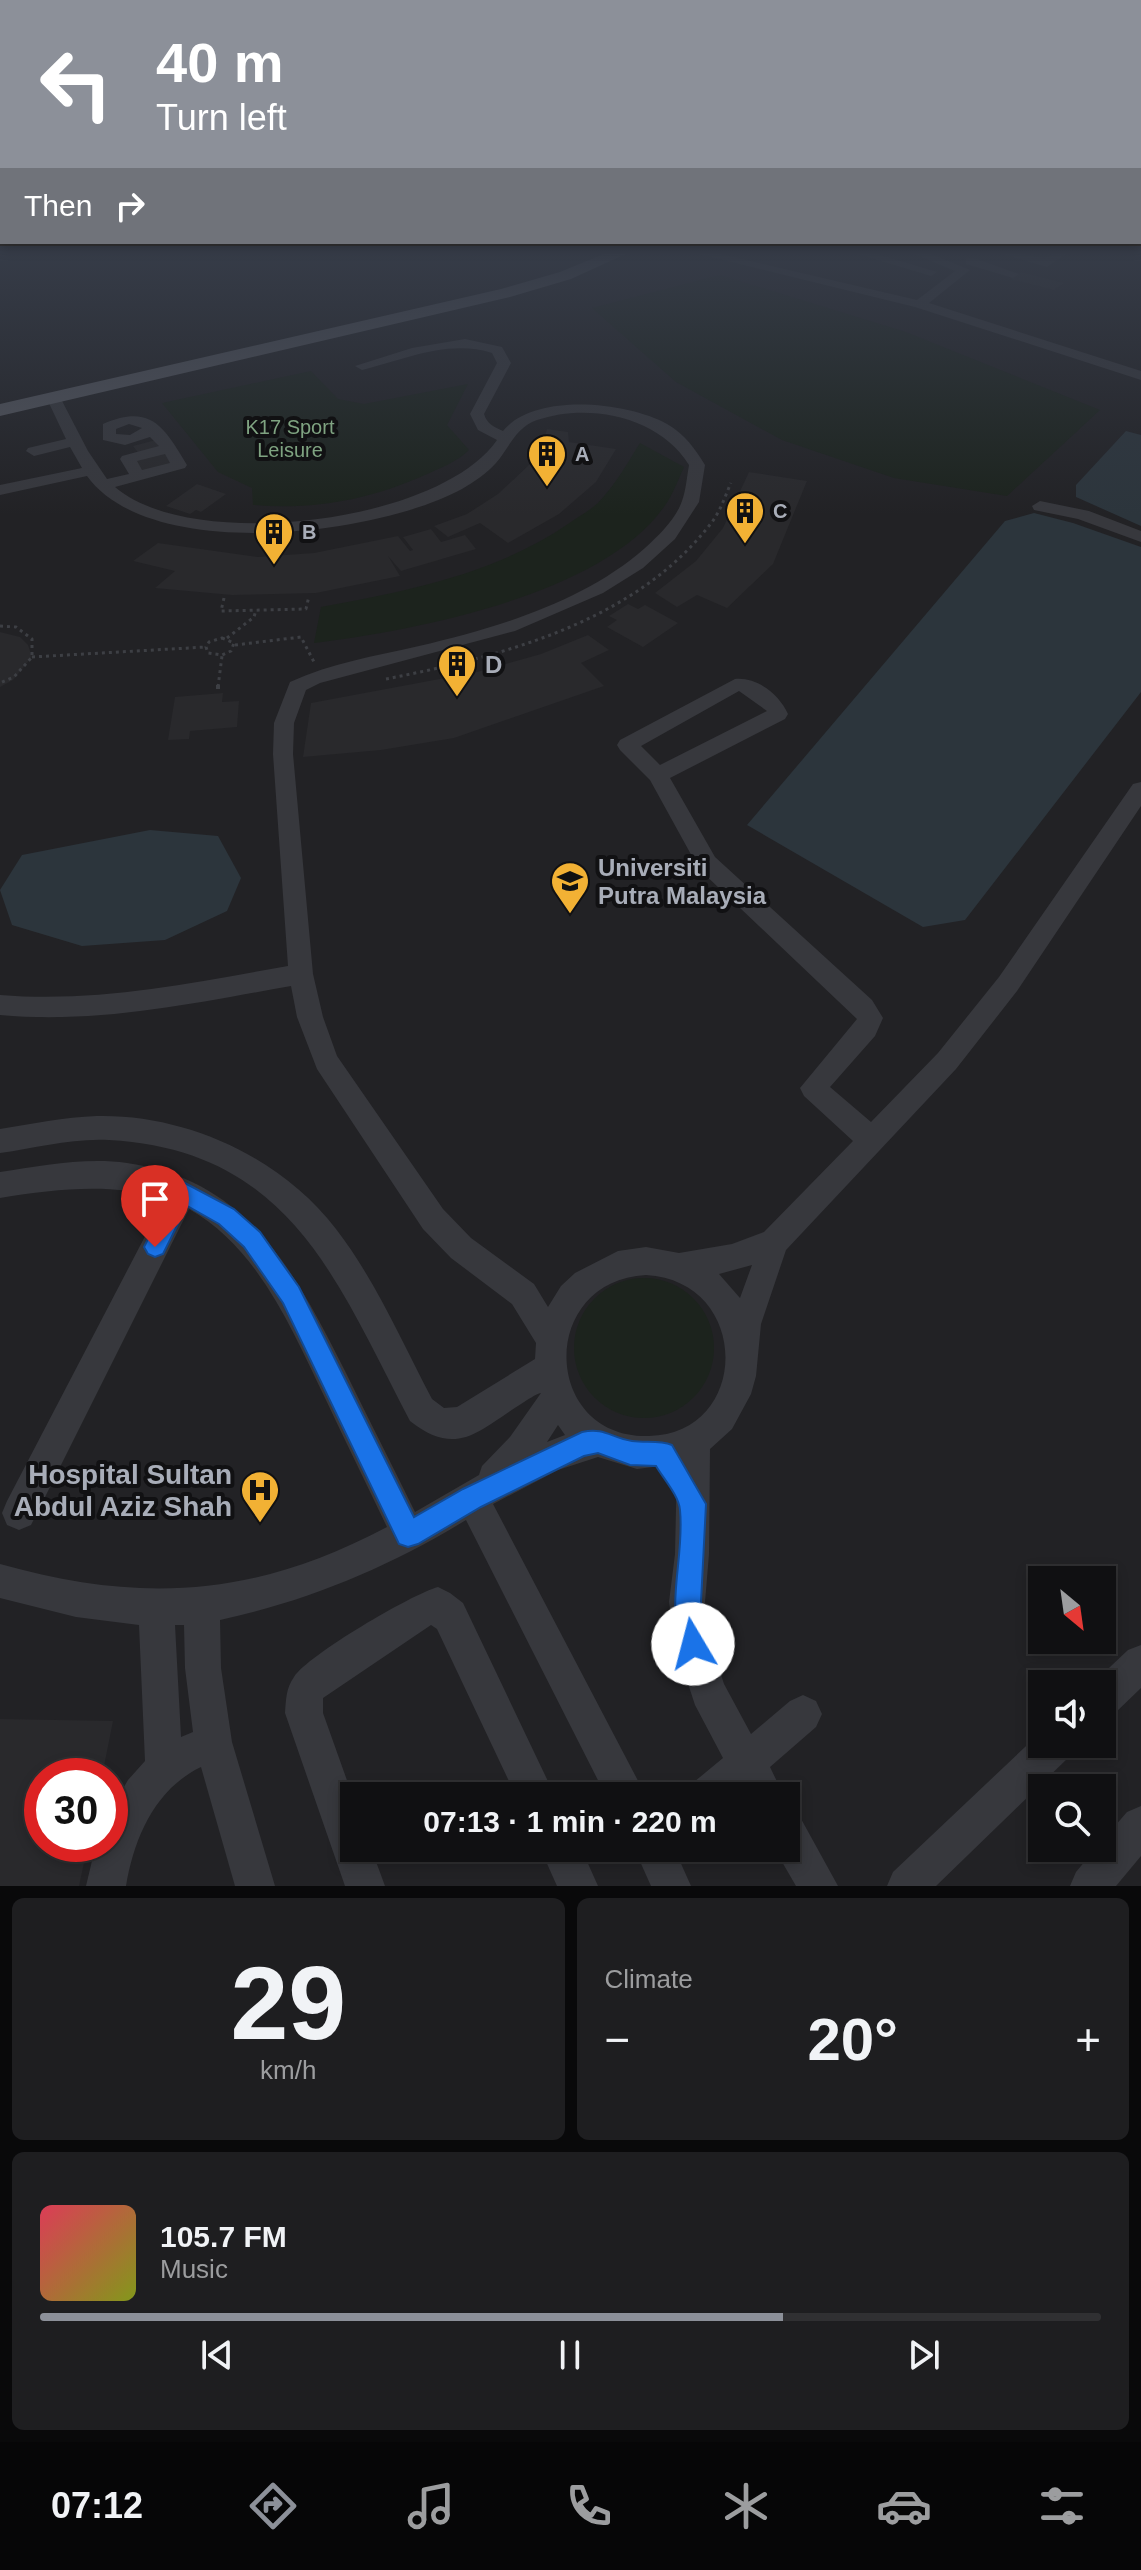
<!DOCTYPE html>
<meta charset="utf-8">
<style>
body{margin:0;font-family:Arial,sans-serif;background:#1e1e20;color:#f1f3f6;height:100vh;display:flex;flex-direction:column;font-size:30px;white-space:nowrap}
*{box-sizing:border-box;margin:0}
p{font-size:26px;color:#9c9d9f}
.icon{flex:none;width:44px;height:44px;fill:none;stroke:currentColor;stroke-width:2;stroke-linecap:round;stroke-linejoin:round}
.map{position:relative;height:1886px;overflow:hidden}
.sheet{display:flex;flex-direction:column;gap:12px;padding:12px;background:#09090a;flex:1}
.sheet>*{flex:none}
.guide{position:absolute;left:0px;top:0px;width:1142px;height:244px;box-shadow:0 4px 12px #0003,0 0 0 2px #303032;background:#8c9099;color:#fff;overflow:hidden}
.needle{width:52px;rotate:151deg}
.tools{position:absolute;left:1028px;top:1566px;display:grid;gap:16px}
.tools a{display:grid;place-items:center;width:88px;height:88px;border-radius:0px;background:#101012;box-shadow:0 4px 12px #0003,0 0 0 2px #303032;font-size:40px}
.speed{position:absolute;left:24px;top:1758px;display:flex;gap:16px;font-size:40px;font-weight:700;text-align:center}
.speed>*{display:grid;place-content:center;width:104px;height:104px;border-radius:50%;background:#101012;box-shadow:0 4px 12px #0003,0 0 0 2px #303032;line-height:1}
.speed .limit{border:12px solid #d22;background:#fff;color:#111}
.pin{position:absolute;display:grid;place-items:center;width:68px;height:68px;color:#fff;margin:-82px -34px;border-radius:50% 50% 50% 0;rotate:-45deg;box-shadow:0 0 8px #0007}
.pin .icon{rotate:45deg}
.me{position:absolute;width:88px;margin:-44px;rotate:352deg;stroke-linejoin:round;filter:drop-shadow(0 0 6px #0008)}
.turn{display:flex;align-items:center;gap:28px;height:168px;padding:0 24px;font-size:36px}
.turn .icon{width:104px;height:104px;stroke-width:2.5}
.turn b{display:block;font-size:56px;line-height:68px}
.then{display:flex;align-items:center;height:76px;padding:0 24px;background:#0003;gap:16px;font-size:30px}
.big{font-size:60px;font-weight:700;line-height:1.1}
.sheet .card{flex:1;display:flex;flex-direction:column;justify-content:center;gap:12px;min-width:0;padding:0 28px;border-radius:12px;background:#1e1e20}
.sheet .dial{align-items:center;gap:0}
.dial b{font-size:104px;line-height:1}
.song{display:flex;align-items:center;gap:24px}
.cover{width:96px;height:96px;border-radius:12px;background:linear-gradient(135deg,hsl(350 70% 55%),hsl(70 70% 35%))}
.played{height:8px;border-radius:4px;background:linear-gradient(90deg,#8c9099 70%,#303032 70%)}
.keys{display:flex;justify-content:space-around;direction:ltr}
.heat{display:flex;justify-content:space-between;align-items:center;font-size:44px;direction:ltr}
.sheet .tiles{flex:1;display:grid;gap:12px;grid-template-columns:1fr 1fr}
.card:last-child{grid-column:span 2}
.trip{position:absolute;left:340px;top:1782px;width:460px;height:80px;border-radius:0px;background:#101012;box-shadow:0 4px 12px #0003,0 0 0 2px #303032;font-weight:700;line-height:80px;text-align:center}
.menu{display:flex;height:128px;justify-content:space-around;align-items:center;background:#060607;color:#9c9d9f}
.menu .icon{width:56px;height:56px}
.menu .selected{color:#8c9099}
.menu b{font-size:36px;color:#f1f3f6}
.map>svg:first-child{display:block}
.built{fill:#222225;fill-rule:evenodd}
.green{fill:#1c231d}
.water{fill:#2c353c}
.building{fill:#29292c}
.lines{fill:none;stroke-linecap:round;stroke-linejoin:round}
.path-far1{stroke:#3d3f44;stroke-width:3;stroke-dasharray:3 4;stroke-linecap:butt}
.path{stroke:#3d3f44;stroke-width:4;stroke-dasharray:4 6;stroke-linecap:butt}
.minor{fill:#37383d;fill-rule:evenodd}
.major{fill:#53555c;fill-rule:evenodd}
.route{fill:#1a73e8;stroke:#114b97;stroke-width:2}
.labels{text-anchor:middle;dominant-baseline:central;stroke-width:8;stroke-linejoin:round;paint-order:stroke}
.far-park-label{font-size:20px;fill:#7fa381;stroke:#111113}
.far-poi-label{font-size:20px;font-weight:bold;fill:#a8adb8;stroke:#111113;text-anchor:start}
.poi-label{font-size:24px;font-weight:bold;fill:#a8adb8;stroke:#111113;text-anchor:start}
.near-poi-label{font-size:28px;font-weight:bold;fill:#a8adb8;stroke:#111113;text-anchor:end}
</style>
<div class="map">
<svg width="1141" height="1886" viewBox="0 0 1141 1886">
<rect width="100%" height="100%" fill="#161618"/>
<path class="built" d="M 0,251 L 1141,251 L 1141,1886 L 0,1886 ZM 1042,1580 L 1102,1580 L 1102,1640 L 1042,1640 ZM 1042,1684 L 1102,1684 L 1102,1744 L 1042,1744 ZM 42,1776 L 110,1776 L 110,1844 L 42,1844 ZM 1042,1788 L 1102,1788 L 1102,1848 L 1042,1848 ZM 354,1796 L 786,1796 L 786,1848 L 354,1848 Z"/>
<g class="green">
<polygon points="720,275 906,332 1100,410 1007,496 894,478 782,440 676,382 592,308"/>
<path d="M 311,371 L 338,399 L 364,404 L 468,384 L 447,425 L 469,450 C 457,462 440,468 425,475 C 369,500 314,510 253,505 L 252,488 L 218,472 L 162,403 Z"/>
<path d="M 640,443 L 684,467 C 679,478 674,491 668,501 C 609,594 417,630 314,643 L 321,607 C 407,591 495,574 568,524 C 578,517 589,511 598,503 C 615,485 627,464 640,443 Z"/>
<circle cx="644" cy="1348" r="70"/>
</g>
<g class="water">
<polygon points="1126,431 1141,435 1141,526 1076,497 1076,485"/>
<polygon points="1034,513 1073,523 1141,547 1141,692 965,920 923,927 747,825 1005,521"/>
<polygon points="150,830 218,836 241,878 227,911 165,940 82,946 12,925 0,890 22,855"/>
</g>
<g class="building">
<polygon points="1017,251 1056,251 1044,259"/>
<polygon points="1021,272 1064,283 1054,290 1011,279"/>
<polygon points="547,429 568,432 569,442 616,449 596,482 559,514 508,543 480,523 448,537 434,526 467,514 498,494 528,466 543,444"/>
<polygon points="156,440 162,448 139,454 133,446"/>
<polygon points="165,452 174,466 140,475 131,461"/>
<polygon points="749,472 807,481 773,564 727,608 697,595 677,607 655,593 696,561 723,528"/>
<polygon points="197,484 226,494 201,512 196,510 190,514 166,506"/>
<polygon points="431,529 441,542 465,535 476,549 401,571 388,556 400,576 316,593 232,595 155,588 175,571 133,561 158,543 258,557 314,553 398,536 410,551 413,550 403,537"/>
<polygon points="628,604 638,609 645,605 678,623 643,647 607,627 617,620 609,616"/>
<polygon points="0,632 20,637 28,645 32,657 13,680 0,687"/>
<polygon points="588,635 609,650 581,663 604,686 454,738 381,750 303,757 311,703 477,672 541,654"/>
<polygon points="223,693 222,702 239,701 237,727 190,731 189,739 168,740 175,697"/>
<polygon points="0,1719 113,1721 102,1776 42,1776 42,1844 88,1844 79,1886 0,1886"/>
</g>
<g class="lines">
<g class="path-far1">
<polyline points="224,598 221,611 306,609 309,596"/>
<polyline points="0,626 16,627 32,639 32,657 14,677 0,683"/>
<polygon points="222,638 234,643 231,651 222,655 208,653 206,647 209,642"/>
<polyline points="227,638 254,617 256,610"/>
<polyline points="235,645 301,637 314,662"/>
<polyline points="32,657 206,647"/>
<path d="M 386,679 C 503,656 636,622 712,522 C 721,510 725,496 731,483"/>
<polyline points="218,687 222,656"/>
</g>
<polyline class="path" points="218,689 218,685"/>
<g class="minor">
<polygon points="687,251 708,251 917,300 955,271 907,251 924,251 970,270 929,303 1141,371 1141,380 915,307"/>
<polygon points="848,251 867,251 937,272 931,276"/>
<polygon points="992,251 1012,251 1045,259 1056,251 1070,251 1047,267"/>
<polygon points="966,258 974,258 1019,274 1013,278 966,264"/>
<path d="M 465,339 L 502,347 L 511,363 L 484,414 C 487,424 494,427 503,431 C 535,392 627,402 667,424 C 685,434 695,449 705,465 L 699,502 L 675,539 L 643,568 L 603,593 L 515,631 L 320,683 L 306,690 L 294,723 L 293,754 L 313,974 L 323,1017 L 337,1056 L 443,1209 L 471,1238 L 534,1284 L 548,1307 L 561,1286 L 575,1273 L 618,1251 L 646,1247 L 679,1253 L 732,1244 L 764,1232 L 853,1141 L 804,1096 L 800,1088 L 857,1019 L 699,869 L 650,780 L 620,750 L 617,745 L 620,740 L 735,679 C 757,677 779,694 788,714 L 785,719 L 670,778 L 715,857 L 872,1000 L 883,1018 L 875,1036 L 830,1087 L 871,1122 L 938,1053 L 999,977 L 1133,784 L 1141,782 L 1141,806 L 1017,991 L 956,1069 L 786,1250 L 761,1324 L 756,1376 L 751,1394 L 732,1429 L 710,1449 L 709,1554 L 705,1602 L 711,1644 L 724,1684 L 751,1734 L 790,1701 L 803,1695 L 816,1701 L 822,1714 L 816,1727 L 770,1767 L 784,1796 L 744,1796 L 742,1792 L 737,1796 L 689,1796 L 694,1782 L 723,1758 L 695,1705 L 675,1644 L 669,1602 L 675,1554 L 677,1464 L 637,1469 L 598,1457 L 558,1470 L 493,1504 L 646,1796 L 606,1796 L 466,1520 C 389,1567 308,1601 220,1620 L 221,1668 L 232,1742 L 275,1886 L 235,1886 L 201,1767 C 155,1789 134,1838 126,1886 L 86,1886 L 96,1844 L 110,1844 L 110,1811 L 128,1780 L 145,1761 L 139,1625 L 76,1617 L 0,1598 L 0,1564 C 142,1604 255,1597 387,1527 C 367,1485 346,1443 326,1400 C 293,1332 259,1248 189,1209 L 31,1525 L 19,1530 L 7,1525 L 2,1513 L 7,1501 L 165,1198 C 108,1183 57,1189 0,1198 L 0,1172 C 41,1166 85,1157 127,1163 C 248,1180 295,1272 345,1371 C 368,1418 392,1465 415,1512 L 479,1475 L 482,1466 L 510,1437 L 541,1393 C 536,1394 527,1400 521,1404 C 478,1431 457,1458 410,1421 C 337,1282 291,1150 109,1140 C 72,1138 36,1148 0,1153 L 0,1129 C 32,1124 64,1117 97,1116 C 187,1114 282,1158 336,1229 C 376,1281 402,1342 432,1399 L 444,1408 L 457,1407 L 535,1359 L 536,1343 L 512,1304 L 451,1258 L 423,1229 L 317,1069 L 297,1017 L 291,986 C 194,1003 100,1024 0,1015 L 0,995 C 98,1003 192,983 288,966 L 273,754 L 274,723 L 290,682 C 331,663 375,656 419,646 C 496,628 584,602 645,548 C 659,535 676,519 682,501 C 686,490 687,476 689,465 C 660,417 589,402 537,420 C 516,427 509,448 496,463 C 486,474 474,482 462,489 C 378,535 151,564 87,476 L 0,495 L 0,485 L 82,468 L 70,447 L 34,456 L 26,451 L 28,448 L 66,439 L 47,399 L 54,395 L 61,399 L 88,451 L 107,479 L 129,474 L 120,459 L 122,456 L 159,446 L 150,437 L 125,445 L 103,440 L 103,424 C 150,404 163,425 187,465 L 185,468 L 115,487 C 191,553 439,524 497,440 L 478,430 L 470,414 L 497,363 L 492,353 C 448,339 404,360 362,370 L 355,366 L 412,348 ZM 129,424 L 142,428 L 130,435 L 116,434 L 116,429 ZM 165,454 L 170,463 L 142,470 L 137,461 ZM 739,691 L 767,711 L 660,765 L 641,746 ZM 752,1265 L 740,1298 L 719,1274 ZM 646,1275 C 752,1281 751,1434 649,1436 C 542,1439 537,1281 646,1275 ZM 558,1425 L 565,1435 L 547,1442 ZM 175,1625 L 184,1625 L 185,1668 L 193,1732 L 181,1737 Z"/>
<polygon points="1040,501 1089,511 1141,531 1141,542 1078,519 1034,510 1032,506"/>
<path d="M 438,1587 L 450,1593 L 463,1603 L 555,1796 L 516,1796 L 437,1629 L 431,1625 L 323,1698 L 323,1713 L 354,1800 L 354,1848 L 371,1848 L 385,1886 L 345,1886 L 285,1713 C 286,1700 286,1688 294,1677 C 308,1655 412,1594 438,1587 Z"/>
<polygon points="1141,1645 1141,1688 1115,1713 1102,1718 1102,1684 1092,1684 1128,1650"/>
<polygon points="1042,1731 1042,1744 1075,1744 1069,1757 936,1886 887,1886 893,1872"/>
<polygon points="1141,1806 1141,1856 1116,1886 1070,1886 1076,1872 1096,1848 1102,1848 1102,1841 1127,1812"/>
<polygon points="786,1811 800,1817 838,1886 796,1886 774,1848 786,1848"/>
<polygon points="540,1848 581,1848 598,1886 557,1886"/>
<polygon points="634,1848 674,1848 691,1886 651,1886"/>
</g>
<polygon class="major" points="611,251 632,251 571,279 510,297 0,416 0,404 501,289 560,272"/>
</g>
<linearGradient id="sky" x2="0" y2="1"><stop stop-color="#0c0c0d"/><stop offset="0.49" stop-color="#363c48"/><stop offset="1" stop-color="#363c48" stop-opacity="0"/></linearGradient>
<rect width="1141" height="515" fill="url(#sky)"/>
<path class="route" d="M 183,1182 L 234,1209 L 260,1232 L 299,1287 L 414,1517 L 463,1489 L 582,1432 C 605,1427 611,1438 632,1441 C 646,1443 659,1440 672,1445 L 706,1504 L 701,1602 L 707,1644 L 703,1653 L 693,1657 L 684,1653 C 664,1606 685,1558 680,1510 C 679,1496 663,1478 656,1466 L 630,1465 L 598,1453 L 584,1456 L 481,1507 L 418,1544 L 408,1547 L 399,1544 L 283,1303 L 244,1247 L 219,1224 L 187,1206 L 163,1254 L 155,1257 L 148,1254 L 144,1247 L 175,1185 Z"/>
<defs>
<symbol id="building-pin" viewBox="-11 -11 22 30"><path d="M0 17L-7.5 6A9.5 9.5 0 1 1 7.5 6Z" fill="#f2b134" stroke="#111113"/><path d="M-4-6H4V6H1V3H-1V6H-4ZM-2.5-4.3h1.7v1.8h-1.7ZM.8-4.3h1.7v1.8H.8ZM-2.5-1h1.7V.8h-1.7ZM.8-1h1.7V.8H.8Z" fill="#111"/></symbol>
<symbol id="university-pin" viewBox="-11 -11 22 30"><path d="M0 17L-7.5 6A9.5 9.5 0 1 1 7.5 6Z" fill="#f2b134" stroke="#111113"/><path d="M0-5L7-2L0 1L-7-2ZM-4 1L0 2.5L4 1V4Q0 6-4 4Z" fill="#111"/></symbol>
<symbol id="hospital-pin" viewBox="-11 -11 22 30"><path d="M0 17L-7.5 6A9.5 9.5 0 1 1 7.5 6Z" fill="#f2b134" stroke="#111113"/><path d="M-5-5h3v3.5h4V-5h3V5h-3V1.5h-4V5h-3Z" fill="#111"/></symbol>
</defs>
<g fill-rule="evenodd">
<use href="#building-pin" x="525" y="432" width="44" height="60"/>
<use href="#building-pin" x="723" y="489" width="44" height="60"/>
<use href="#building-pin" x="252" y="510" width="44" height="60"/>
<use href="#building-pin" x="435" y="642" width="44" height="60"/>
<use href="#university-pin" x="548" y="859" width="44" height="60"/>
<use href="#hospital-pin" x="238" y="1468" width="44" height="60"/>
</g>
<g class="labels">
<g class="far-park-label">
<text x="290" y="427">K17 Sport<tspan x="290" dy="23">Leisure</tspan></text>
</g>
<g class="far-poi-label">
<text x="575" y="454">A</text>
<text x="773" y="511">C</text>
<text x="302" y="532">B</text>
</g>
<g class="poi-label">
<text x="485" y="664">D</text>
<text x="598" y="867">Universiti<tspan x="598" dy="28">Putra Malaysia</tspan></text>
</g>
<g class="near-poi-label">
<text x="232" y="1474">Hospital Sultan<tspan x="232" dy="32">Abdul Aziz Shah</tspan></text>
</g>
</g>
</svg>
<div class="tools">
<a><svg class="needle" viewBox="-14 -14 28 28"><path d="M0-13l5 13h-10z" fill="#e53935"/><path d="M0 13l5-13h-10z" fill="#9c9d9f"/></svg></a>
<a><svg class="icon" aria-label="sound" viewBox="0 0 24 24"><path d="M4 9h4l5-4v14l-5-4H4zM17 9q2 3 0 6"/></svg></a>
<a><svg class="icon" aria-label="search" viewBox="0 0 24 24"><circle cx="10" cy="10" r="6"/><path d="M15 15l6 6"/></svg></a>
</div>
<div class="speed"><div class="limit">30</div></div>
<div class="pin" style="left:155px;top:1247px;background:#d93025"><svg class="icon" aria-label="arrive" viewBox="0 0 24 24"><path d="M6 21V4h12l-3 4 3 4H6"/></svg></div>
<svg class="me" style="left:693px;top:1644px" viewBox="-20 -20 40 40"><circle r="19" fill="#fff"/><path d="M0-13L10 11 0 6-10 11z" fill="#1a73e8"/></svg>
<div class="trip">07:13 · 1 min · 220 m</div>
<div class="guide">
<div class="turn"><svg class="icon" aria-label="left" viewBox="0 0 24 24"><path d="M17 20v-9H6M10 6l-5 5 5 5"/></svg><div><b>40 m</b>Turn left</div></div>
<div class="then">Then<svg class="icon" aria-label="right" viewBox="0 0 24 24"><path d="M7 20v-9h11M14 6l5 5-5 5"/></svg></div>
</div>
</div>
<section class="sheet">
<div class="tiles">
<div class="card dial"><b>29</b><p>km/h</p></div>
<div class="card"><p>Climate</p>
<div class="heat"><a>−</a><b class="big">20°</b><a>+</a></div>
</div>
<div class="card">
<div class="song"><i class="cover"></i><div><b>105.7 FM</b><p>Music</p></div></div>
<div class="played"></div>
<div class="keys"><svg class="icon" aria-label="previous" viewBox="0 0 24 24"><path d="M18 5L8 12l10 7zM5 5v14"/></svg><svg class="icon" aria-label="pause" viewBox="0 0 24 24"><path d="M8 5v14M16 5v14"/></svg><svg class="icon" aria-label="next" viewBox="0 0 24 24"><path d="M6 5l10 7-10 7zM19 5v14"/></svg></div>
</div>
</div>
</section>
<nav class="menu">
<b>07:12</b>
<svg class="icon selected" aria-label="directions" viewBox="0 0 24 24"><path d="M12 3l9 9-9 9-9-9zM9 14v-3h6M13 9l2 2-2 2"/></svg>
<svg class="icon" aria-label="music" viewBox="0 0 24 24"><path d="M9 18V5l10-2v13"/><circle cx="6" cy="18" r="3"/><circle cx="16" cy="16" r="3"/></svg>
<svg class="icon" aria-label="phone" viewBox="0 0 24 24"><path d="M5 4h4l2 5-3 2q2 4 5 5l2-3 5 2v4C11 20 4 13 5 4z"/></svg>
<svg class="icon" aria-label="climate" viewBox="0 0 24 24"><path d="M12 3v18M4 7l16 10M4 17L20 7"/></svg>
<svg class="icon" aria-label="car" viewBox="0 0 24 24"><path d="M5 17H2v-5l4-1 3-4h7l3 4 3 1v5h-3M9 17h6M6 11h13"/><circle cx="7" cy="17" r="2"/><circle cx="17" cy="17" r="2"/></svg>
<svg class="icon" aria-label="filters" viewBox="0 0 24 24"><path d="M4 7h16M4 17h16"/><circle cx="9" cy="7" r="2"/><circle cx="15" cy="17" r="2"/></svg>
</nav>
